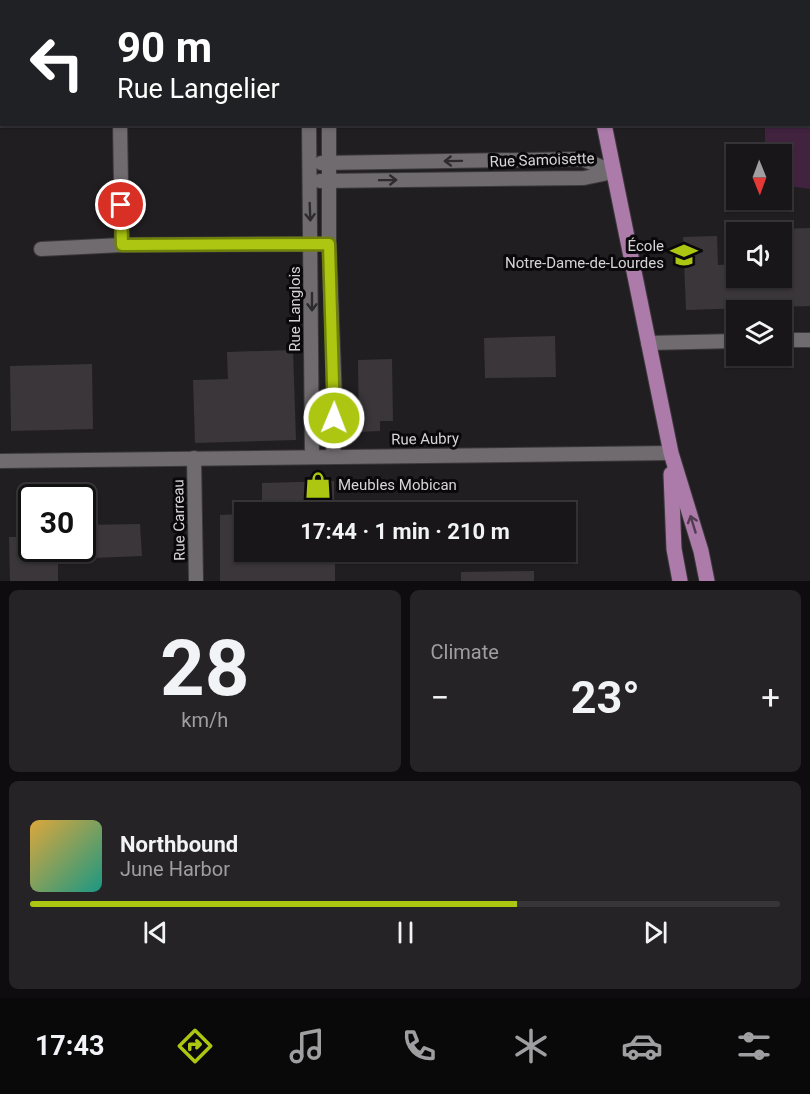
<!DOCTYPE html>
<meta charset="utf-8">
<style>
body{margin:0;font-family:Roboto,sans-serif;background:#262326;color:#f1f3f6;height:100vh;display:flex;flex-direction:column;font-size:22px;white-space:nowrap}
*{box-sizing:border-box;margin:0}
p{font-size:20px;color:#9f9fa2}
.icon{flex:none;width:33px;height:33px;fill:none;stroke:currentColor;stroke-width:2;stroke-linecap:round;stroke-linejoin:round}
.map{position:relative;height:581px;overflow:hidden}
.drawer{display:flex;flex-direction:column;gap:9px;padding:9px;background:#0e0c0e;flex:1}
.drawer>*{flex:none}
.guide{position:absolute;left:0px;top:0px;width:810px;height:126px;box-shadow:0 2px 4px #0004,0 0 0 2px #373538;background:#202124;color:#fff;overflow:hidden}
.needle{width:39px;rotate:179deg}
.controls{position:absolute;left:726px;top:144px;display:grid;gap:12px}
.controls a{display:grid;place-items:center;width:66px;height:66px;border-radius:0px;background:#191619;box-shadow:0 2px 4px #0004,0 0 0 2px #373538;font-size:30px}
.speed{position:absolute;left:18px;top:484px;display:flex;gap:12px;font-size:30px;font-weight:700;text-align:center}
.speed>*{display:grid;place-content:center;width:78px;height:78px;border-radius:50%;background:#191619;box-shadow:0 2px 4px #0004,0 0 0 2px #373538;line-height:1}
.speed .limit{border:3px solid #111;border-radius:9px;background:#fff;color:#111}
.pin{position:absolute;display:grid;place-items:center;width:51px;height:51px;color:#fff;margin:-26px;border:3px solid #fff;border-radius:50%;box-shadow:0 2px 6px #0007}
.me{position:absolute;width:66px;margin:-33px;rotate:1deg;stroke-linejoin:round;filter:drop-shadow(0 0 4px #0008)}
.turn{display:flex;align-items:center;gap:21px;height:126px;padding:0 18px;font-size:27px}
.turn .icon{width:78px;height:78px;stroke-width:2.5}
.turn b{display:block;font-size:42px;line-height:51px}
.big{font-size:45px;font-weight:700;line-height:1.1}
.drawer .card{flex:1;display:flex;flex-direction:column;justify-content:center;gap:9px;min-width:0;padding:0 21px;border-radius:9px;background:#262326}
.drawer .dial{align-items:center;gap:0}
.dial b{font-size:78px;line-height:1}
.song{display:flex;align-items:center;gap:18px}
.cover{width:72px;height:72px;border-radius:9px;background:linear-gradient(135deg,hsl(40 70% 55%),hsl(170 70% 35%))}
.played{height:6px;border-radius:3px;background:linear-gradient(90deg,#acc611 65%,#373538 65%)}
.keys{display:flex;justify-content:space-around;direction:ltr}
.heat{display:flex;justify-content:space-between;align-items:center;font-size:33px;direction:ltr}
.drawer .tiles{flex:1;display:grid;gap:9px;grid-template-columns:1fr 1fr}
.card:last-child{grid-column:span 2}
.trip{position:absolute;left:234px;top:502px;width:342px;height:60px;border-radius:0px;background:#191619;box-shadow:0 2px 4px #0004,0 0 0 2px #373538;font-weight:700;line-height:60px;text-align:center}
.dock{display:flex;height:96px;justify-content:space-around;align-items:center;background:#0a090a;color:#9f9fa2}
.dock .icon{width:42px;height:42px}
.dock .current{color:#acc611}
.dock b{font-size:27px;color:#f1f3f6}
.map>svg:first-child{display:block}
.green{fill:#412340}
.building{fill:#3a363a}
.lines{fill:none;stroke-linecap:round;stroke-linejoin:round}
.minor-casing{stroke:#3c393c;stroke-width:16}
.major-casing{stroke:#3c393c;stroke-width:17}
.minor{stroke:#6f6b6e;stroke-width:14}
.major{stroke:#ac7ba9;stroke-width:15}
.oneway{stroke:#2d2b2d}
.oneway2{stroke:#533c52}
.route-casing{stroke:#70810b;stroke-width:15}
.route{stroke:#acc611;stroke-width:10}
.labels{text-anchor:middle;dominant-baseline:central;stroke-width:6;stroke-linejoin:round;paint-order:stroke}
.street-label{font-size:15px;fill:#d7d4d6;stroke:#0a080a}
.poi-label{font-size:15px;fill:#d7d4d6;stroke:#0a080a;text-anchor:end}
</style>
<div class="map">
<svg width="810" height="581" viewBox="0 0 810 581">
<rect width="100%" height="100%" fill="#211e21"/>
<polygon class="green" points="808,86 810,86 810,189 782,185 782,154 765,154 765,125 808,124"/>
<g class="building">
<polygon points="810,228 810,306 686,310 683,237 717,236 718,265 736,264 736,278 782,278 782,232 779,232 779,229"/>
<polygon points="555,336 556,377 485,378 484,338"/>
<polygon points="293,350 296,440 195,443 193,380 228,379 227,352"/>
<polygon points="392,359 393,421 380,421 380,431 359,432 358,360"/>
<polygon points="92,364 93,429 11,431 10,366"/>
<polygon points="334,481 334,513 262,513 262,483"/>
<polygon points="244,514 244,552 335,552 335,581 220,581 220,515"/>
<polygon points="140,524 142,556 69,559 70,549 82,549 82,525"/>
<polygon points="9,537 32,537 32,549 58,549 58,581 10,581"/>
<polygon points="534,571 534,581 461,581 461,572"/>
</g>
<g class="lines">
<defs>
<g id="minor">
<polyline points="318,2 318,0"/>
<polyline points="120,124 122,245"/>
<polyline points="309,124 312,457"/>
<polyline points="329,124 329,244 335,399 333,457"/>
<polyline points="321,163 582,159 614,172"/>
<polyline points="320,181 584,178 613,172"/>
<polyline points="41,249 122,245 318,244"/>
<polyline points="782,340 810,340"/>
<polyline points="648,343 736,341"/>
<polyline points="194,458 196,581"/>
<polyline points="0,461 671,453"/>
</g>
<g id="major">
<polyline points="579,0 579,2"/>
<polyline points="604,124 671,453 701,551 707,581"/>
<polyline points="671,474 674,549 680,581"/>
</g>
</defs>
<use href="#minor" class="minor-casing"/>
<use href="#major" class="major-casing"/>
<use href="#minor" class="minor"/>
<use href="#major" class="major"/>
</g>
<defs><path id="oneway-shaft" d="M-6 0H5M1.5-3L5.5 0L1.5 3" fill="none" stroke-width="1.6" stroke-linecap="round" stroke-linejoin="round" transform="scale(1.5)"/></defs>
<g class="oneway">
<use href="#oneway-shaft" transform="translate(453 161) rotate(179)"/>
<use href="#oneway-shaft" transform="translate(388 180) rotate(-1)"/>
<use href="#oneway-shaft" transform="translate(310 212) rotate(88)"/>
<use href="#oneway-shaft" transform="translate(312 302) rotate(90)"/>
</g>
<use class="oneway2" href="#oneway-shaft" transform="translate(693 524) rotate(-107)"/>
<g class="lines">
<defs>
<polyline id="route" points="121,205 122,245 329,244 334,418"/>
</defs>
<use href="#route" class="route-casing"/>
<use href="#route" class="route"/>
</g>
<defs>
<symbol id="school-bare" viewBox="-9 -9 18 18"><path d="M0-5L7-2L0 1L-7-2ZM-4 1L0 2.5L4 1V4Q0 6-4 4Z" fill="#acc611" stroke="#0a080a" stroke-width="2.5" paint-order="stroke"/></symbol>
<symbol id="shop-bare" viewBox="-9 -9 18 18"><path d="M-5-2.5h2.3a2.7 3.5 0 0 1 5.4 0H5L5.5 6h-11ZM-1.5-2.5h3a1.5 2.3 0 0 0-3 0Z" fill="#acc611" stroke="#0a080a" stroke-width="2.5" paint-order="stroke"/></symbol>
</defs>
<g fill-rule="evenodd">
<use href="#school-bare" x="665" y="236" width="38" height="38"/>
<use href="#shop-bare" x="299" y="466" width="38" height="38"/>
</g>
<g class="labels">
<g class="street-label">
<text transform="translate(542 160) rotate(-2)">Rue Samoisette</text>
<text transform="translate(295 309) rotate(-90)">Rue Langlois</text>
<text transform="translate(425 439) rotate(-1)">Rue Aubry</text>
<text transform="translate(179 520) rotate(-91)">Rue Carreau</text>
</g>
<g class="poi-label">
<text x="664" y="246">École<tspan x="664" dy="17">Notre-Dame-de-Lourdes</tspan></text>
<text x="338" y="485" text-anchor="start">Meubles Mobican</text>
</g>
</g>
</svg>
<div class="controls">
<a><svg class="needle" viewBox="-14 -14 28 28"><path d="M0-13l5 13h-10z" fill="#e53935"/><path d="M0 13l5-13h-10z" fill="#9f9fa2"/></svg></a>
<a><svg class="icon" aria-label="sound" viewBox="0 0 24 24"><path d="M4 9h4l5-4v14l-5-4H4zM17 9q2 3 0 6"/></svg></a>
<a><svg class="icon" aria-label="layers" viewBox="0 0 24 24"><path d="M12 4l9 5-9 5-9-5zM3 14l9 5 9-5"/></svg></a>
</div>
<div class="speed"><div class="limit">30</div></div>
<div class="pin" style="left:121px;top:205px;background:#d93025"><svg class="icon" aria-label="arrive" viewBox="0 0 24 24"><path d="M6 21V4h12l-3 4 3 4H6"/></svg></div>
<svg class="me" style="left:334px;top:418px" viewBox="-20 -20 40 40"><circle r="17" fill="#acc611" stroke="#fff" stroke-width="3"/><path d="M0-11L8 9 0 5-8 9z" fill="#fff"/></svg>
<div class="trip">17:44 · 1 min · 210 m</div>
<div class="guide">
<div class="turn"><svg class="icon" aria-label="left" viewBox="0 0 24 24"><path d="M17 20v-9H6M10 6l-5 5 5 5"/></svg><div><b>90 m</b>Rue Langelier</div></div>
</div>
</div>
<section class="drawer">
<div class="tiles">
<div class="card dial"><b>28</b><p>km/h</p></div>
<div class="card"><p>Climate</p>
<div class="heat"><a>−</a><b class="big">23°</b><a>+</a></div>
</div>
<div class="card">
<div class="song"><i class="cover"></i><div><b>Northbound</b><p>June Harbor</p></div></div>
<div class="played"></div>
<div class="keys"><svg class="icon" aria-label="previous" viewBox="0 0 24 24"><path d="M18 5L8 12l10 7zM5 5v14"/></svg><svg class="icon" aria-label="pause" viewBox="0 0 24 24"><path d="M8 5v14M16 5v14"/></svg><svg class="icon" aria-label="next" viewBox="0 0 24 24"><path d="M6 5l10 7-10 7zM19 5v14"/></svg></div>
</div>
</div>
</section>
<nav class="dock">
<b>17:43</b>
<svg class="icon current" aria-label="directions" viewBox="0 0 24 24"><path d="M12 3l9 9-9 9-9-9zM9 14v-3h6M13 9l2 2-2 2"/></svg>
<svg class="icon" aria-label="music" viewBox="0 0 24 24"><path d="M9 18V5l10-2v13"/><circle cx="6" cy="18" r="3"/><circle cx="16" cy="16" r="3"/></svg>
<svg class="icon" aria-label="phone" viewBox="0 0 24 24"><path d="M5 4h4l2 5-3 2q2 4 5 5l2-3 5 2v4C11 20 4 13 5 4z"/></svg>
<svg class="icon" aria-label="climate" viewBox="0 0 24 24"><path d="M12 3v18M4 7l16 10M4 17L20 7"/></svg>
<svg class="icon" aria-label="car" viewBox="0 0 24 24"><path d="M5 17H2v-5l4-1 3-4h7l3 4 3 1v5h-3M9 17h6M6 11h13"/><circle cx="7" cy="17" r="2"/><circle cx="17" cy="17" r="2"/></svg>
<svg class="icon" aria-label="filters" viewBox="0 0 24 24"><path d="M4 7h16M4 17h16"/><circle cx="9" cy="7" r="2"/><circle cx="15" cy="17" r="2"/></svg>
</nav>
